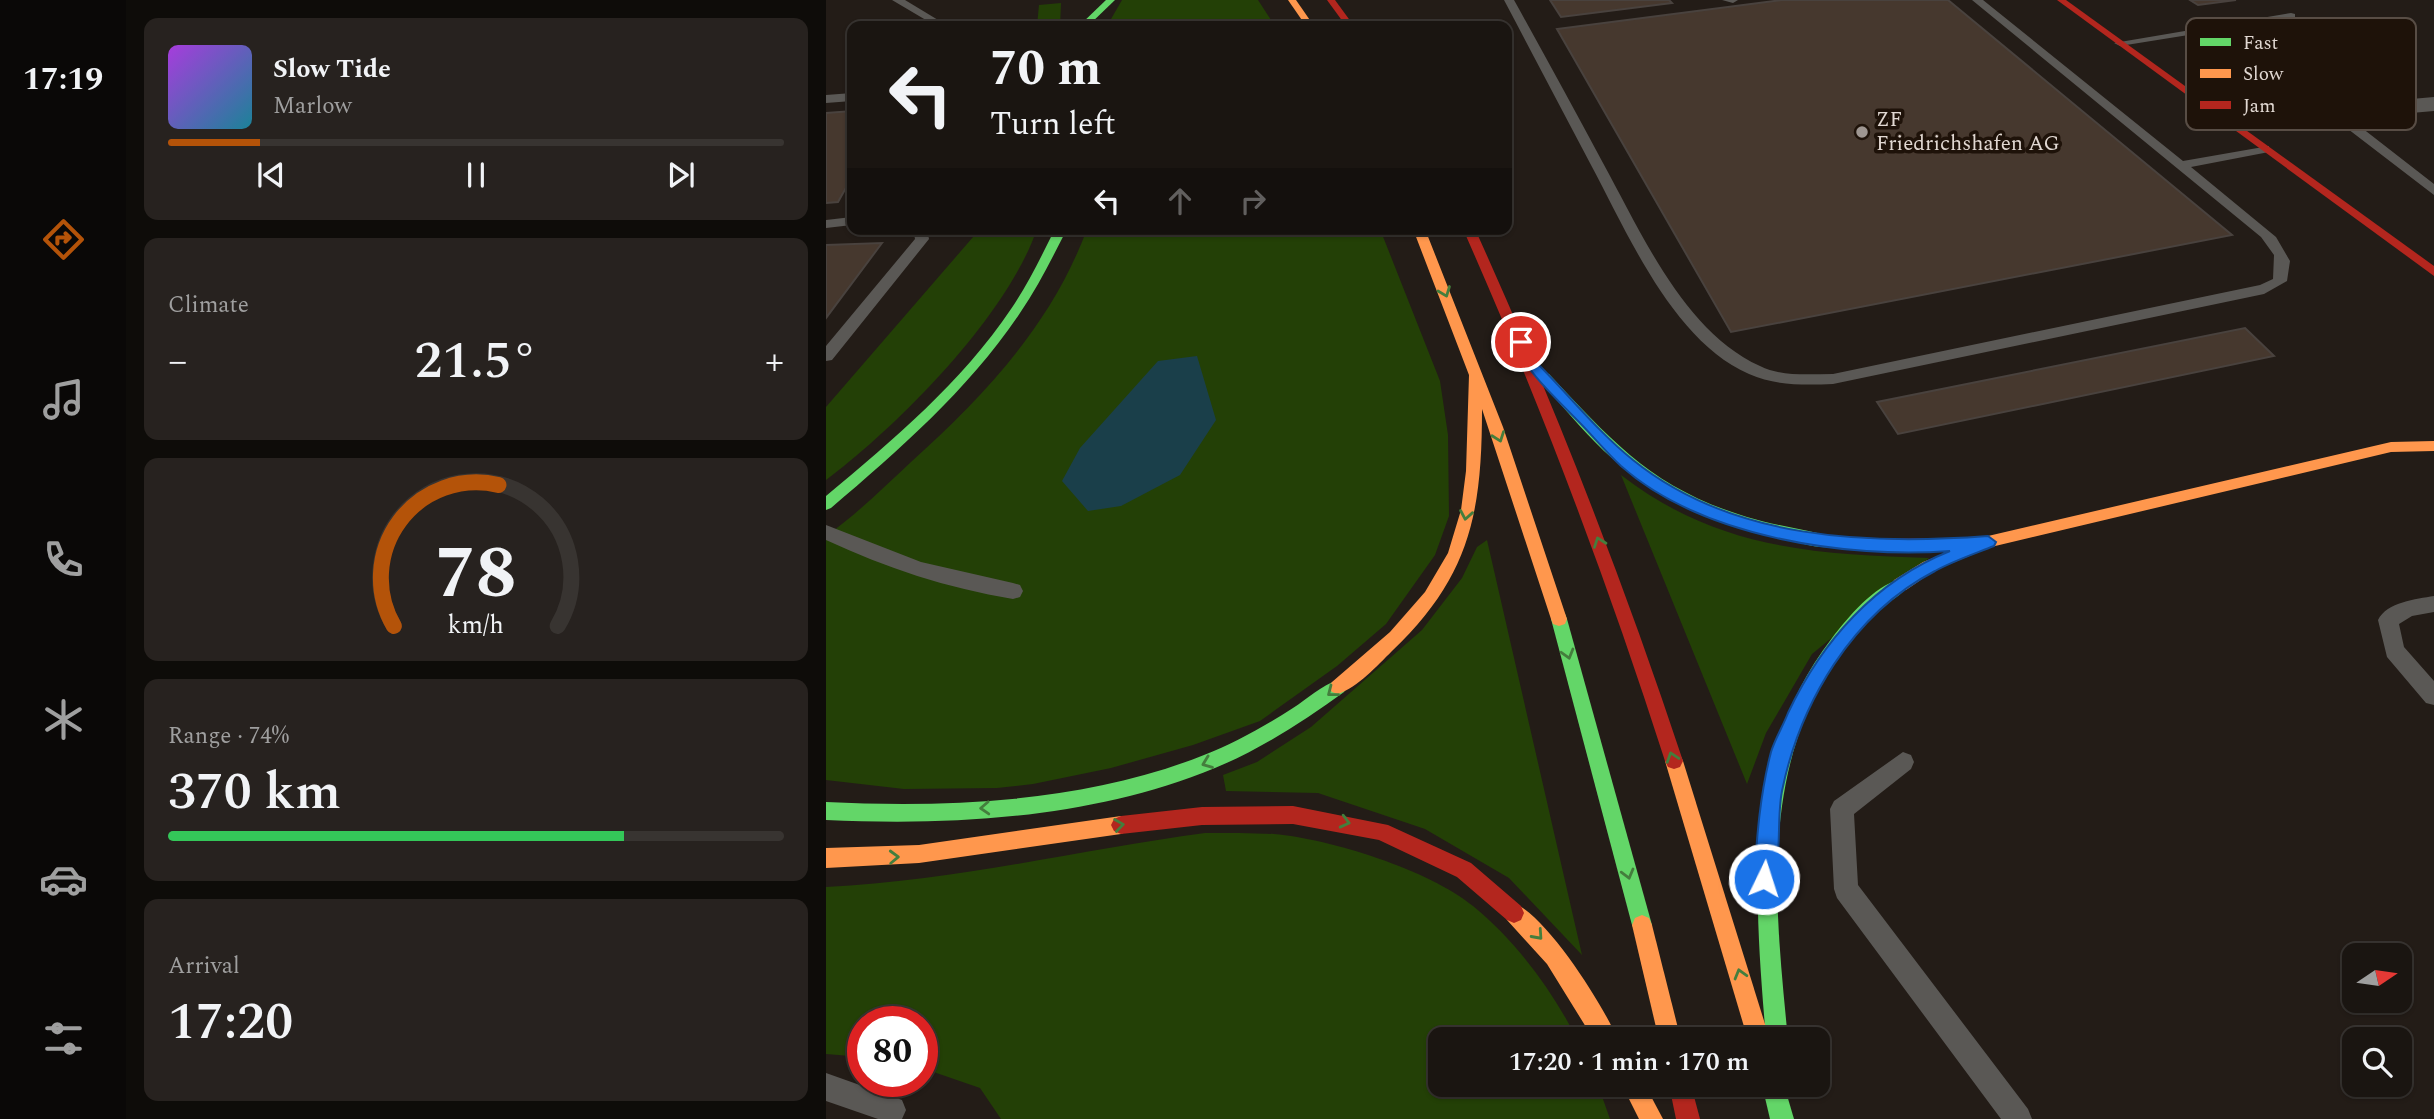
<!DOCTYPE html>
<meta charset="utf-8">
<style>
body{margin:0;font-family:Spectral,serif;background:#27221f;color:#f1f3f6;height:100vh;display:flex;flex-direction:column;font-size:26px;white-space:nowrap}
*{box-sizing:border-box;margin:0}
p{font-size:23px;color:#9f9f9f}
.icon{flex:none;width:38px;height:38px;fill:none;stroke:currentColor;stroke-width:2;stroke-linecap:round;stroke-linejoin:round}
.map{position:relative;flex:1;overflow:hidden}
.drawer{display:flex;flex-direction:column;gap:18px;padding:18px;background:#0e0c09;width:700px}
.drawer>*{flex:none}
.hud{position:absolute;left:21px;top:21px;width:665px;height:214px;border-radius:14px;box-shadow:0 2px 5px #0004,0 0 0 2px #383431;background:#1a1511;color:#f1f3f6;overflow:hidden}
.needle{width:46px;rotate:77deg}
.fabs{position:absolute;left:1516px;top:943px;display:grid;gap:14px}
.fabs a{display:grid;place-items:center;width:70px;height:70px;border-radius:14px;background:#1a1511;box-shadow:0 2px 5px #0004,0 0 0 2px #383431;font-size:35px}
.speed{position:absolute;left:21px;top:1006px;display:flex;gap:14px;font-size:35px;font-weight:700;text-align:center}
.speed>*{display:grid;place-content:center;width:91px;height:91px;border-radius:50%;background:#1a1511;box-shadow:0 2px 5px #0004,0 0 0 2px #383431;line-height:1}
.speed .limit{border:10px solid #d22;background:#fff;color:#111}
.pin{position:absolute;display:grid;place-items:center;width:60px;height:60px;color:#fff;margin:-30px;border:4px solid #fff;border-radius:50%;box-shadow:0 2px 7px #0007}
.me{position:absolute;width:77px;margin:-38px;rotate:4deg;stroke-linejoin:round;filter:drop-shadow(0 0 5px #0008)}
.turn{display:flex;align-items:center;gap:24px;height:147px;padding:0 28px;font-size:32px}
.turn .icon{width:91px;height:91px;stroke-width:2.5}
.turn b{display:block;font-size:49px;line-height:60px}
.lanes{display:flex;align-items:center;height:66px;padding:0 28px;background:#0003;justify-content:center;gap:35px;direction:ltr}
.lanes .off{opacity:.35}
.big{font-size:52px;font-weight:600;line-height:1.1}
.drawer .tile{flex:1;display:flex;flex-direction:column;justify-content:center;gap:10px;min-width:0;padding:0 24px;border-radius:14px;background:#27221f}
.drawer .dial{align-items:center;gap:0}
.dial svg{height:182px;overflow:visible;fill:none;stroke:#383431;stroke-width:7;stroke-linecap:round;text-anchor:middle}
.dial text{fill:#f1f3f6;stroke:none}
.song{display:flex;align-items:center;gap:21px}
.cover{width:84px;height:84px;border-radius:10px;background:linear-gradient(135deg,hsl(280 70% 55%),hsl(190 70% 35%))}
.played{height:7px;border-radius:4px;background:linear-gradient(90deg,#b45309 15%,#383431 15%)}
.keys{display:flex;justify-content:space-around;direction:ltr}
.heat{display:flex;justify-content:space-between;align-items:center;font-size:38px;direction:ltr}
.charge{height:10px;border-radius:5px;background:linear-gradient(90deg,#34c759 74%,#383431 0)}
.trip{position:absolute;left:602px;top:1027px;width:402px;height:70px;border-radius:14px;background:#1a1511;box-shadow:0 2px 5px #0004,0 0 0 2px #383431;font-weight:600;line-height:70px;text-align:center}
main{display:flex;flex:1;min-height:0}
.tab-bar{display:flex;flex-direction:column;width:126px;justify-content:space-around;align-items:center;background:#0a0807;color:#9f9f9f}
.tab-bar .icon{width:49px;height:49px}
.tab-bar .selected{color:#b45309}
.tab-bar b{font-size:32px;color:#f1f3f6}
.map>svg:first-child{display:block}
.green{fill:#234006}
.water{fill:#1a3f4a}
.building{fill:#46382e;stroke:#49423e;stroke-width:2}
.lines{fill:none;stroke-linecap:round;stroke-linejoin:round}
.lane{fill:#5a5855;fill-rule:evenodd}
.street{fill:#5a5855;fill-rule:evenodd}
.fast{fill:#63d668;fill-rule:evenodd}
.slow{fill:#ff974d;fill-rule:evenodd}
.jam{fill:#b3261e;fill-rule:evenodd}
.oneway{stroke:#447e3d}
.route{fill:#1a73e8;stroke:#114b97;stroke-width:2}
.poi-dot{fill:#9e9691;stroke:#1e1209;stroke-width:2.5}
.labels{text-anchor:middle;dominant-baseline:central;stroke-width:7;stroke-linejoin:round;paint-order:stroke}
.far-poi-label{font-size:21px;fill:#e1d8d2;stroke:#1e1209;text-anchor:start}
.key{fill:#1e1209;stroke:#584d45;stroke-width:2}
.key-label{font-size:19px;fill:#e1d8d2}
</style>
<main>
<nav class="tab-bar">
<b>17:19</b>
<svg class="icon selected" aria-label="directions" viewBox="0 0 24 24"><path d="M12 3l9 9-9 9-9-9zM9 14v-3h6M13 9l2 2-2 2"/></svg>
<svg class="icon" aria-label="music" viewBox="0 0 24 24"><path d="M9 18V5l10-2v13"/><circle cx="6" cy="18" r="3"/><circle cx="16" cy="16" r="3"/></svg>
<svg class="icon" aria-label="phone" viewBox="0 0 24 24"><path d="M5 4h4l2 5-3 2q2 4 5 5l2-3 5 2v4C11 20 4 13 5 4z"/></svg>
<svg class="icon" aria-label="climate" viewBox="0 0 24 24"><path d="M12 3v18M4 7l16 10M4 17L20 7"/></svg>
<svg class="icon" aria-label="car" viewBox="0 0 24 24"><path d="M5 17H2v-5l4-1 3-4h7l3 4 3 1v5h-3M9 17h6M6 11h13"/><circle cx="7" cy="17" r="2"/><circle cx="17" cy="17" r="2"/></svg>
<svg class="icon" aria-label="filters" viewBox="0 0 24 24"><path d="M4 7h16M4 17h16"/><circle cx="9" cy="7" r="2"/><circle cx="15" cy="17" r="2"/></svg>
</nav>
<section class="drawer">
<div class="tile">
<div class="song"><i class="cover"></i><div><b>Slow Tide</b><p>Marlow</p></div></div>
<div class="played"></div>
<div class="keys"><svg class="icon" aria-label="previous" viewBox="0 0 24 24"><path d="M18 5L8 12l10 7zM5 5v14"/></svg><svg class="icon" aria-label="pause" viewBox="0 0 24 24"><path d="M8 5v14M16 5v14"/></svg><svg class="icon" aria-label="next" viewBox="0 0 24 24"><path d="M6 5l10 7-10 7zM19 5v14"/></svg></div>
</div>
<div class="tile"><p>Climate</p>
<div class="heat"><a>−</a><b class="big">21.5°</b><a>+</a></div>
</div>
<div class="tile dial"><svg viewBox="0 0 100 80">
<path d="M14 69A42 42 0 1 1 86 69"/>
<path d="M14 69A42 42 0 0 1 60 7" stroke="#b45309"/>
<text x="50" y="56" font-size="32" font-weight="700">78</text>
<text x="50" y="72" font-size="11">km/h</text>
</svg></div>
<div class="tile"><p>Range · 74%</p><b class="big">370 km</b><div class="charge"></div></div>
<div class="tile"><p>Arrival</p><b class="big">17:20</b></div>
</section>
<div class="map">
<svg width="1608" height="1119" viewBox="0 0 1608 1119">
<rect width="100%" height="100%" fill="#231c17"/>
<g class="green">
<polygon points="296,0 432,0 449,26 281,26"/>
<polygon points="235,3 234,26 211,26 213,5"/>
<path d="M 154,229 L 211,229 C 181,316 73,425 0,480 L 0,407 Z"/>
<path d="M 261,229 L 554,229 L 614,381 L 622,435 L 623,516 L 609,555 L 560,624 L 511,666 L 434,721 L 367,745 L 285,768 L 207,784 L 171,788 L 78,789 L 0,780 L 0,536 C 30,515 58,487 85,462 C 159,395 226,324 261,229 Z"/>
<path d="M 795,475 C 891,549 987,554 1103,558 L 986,654 L 940,733 L 921,784 Z"/>
<polygon points="661,540 756,955 683,878 599,829 492,793 400,791 397,775 431,762 485,727 596,630 636,578 651,547"/>
<path d="M 379,833 C 402,833 426,833 448,834 C 505,839 603,870 647,906 C 690,941 726,990 751,1039 L 614,1040 L 614,1085 L 772,1085 L 784,1119 L 175,1119 L 154,1088 L 96,1068 L 96,1022 L 37,1022 L 37,1057 L 0,1054 L 0,887 C 128,881 253,850 379,833 Z"/>
</g>
<polygon class="water" points="371,356 390,420 354,475 295,506 262,511 236,481 254,448 332,361"/>
<g class="building">
<polygon points="724,0 843,0 846,3 735,17"/>
<polygon points="956,0 1122,0 1406,235 905,332 731,29"/>
<polygon points="1364,0 1410,0 1372,5"/>
<polygon points="26,111 26,177 12,202 0,203 0,113"/>
<polygon points="56,243 0,318 0,245"/>
<polygon points="1419,328 1448,356 1072,434 1051,402"/>
</g>
<g class="lines">
<g class="lane">
<polygon points="66,0 79,0 122,26 110,26"/>
<path d="M 678,0 L 688,0 C 718,54 748,109 777,163 C 815,232 858,332 934,366 C 956,377 983,374 1007,374 L 1434,285 L 1447,279 L 1448,255 L 1435,237 L 1146,0 L 1157,0 L 1357,161 L 1443,146 L 1443,152 L 1365,167 L 1450,237 L 1464,261 L 1461,281 L 1438,294 L 1007,384 C 979,385 950,386 923,374 C 847,341 802,234 765,165 C 736,110 707,55 678,0 Z"/>
<polygon points="896,0 912,0 907,3"/>
<polygon points="1465,13 1469,14 1469,18 1294,46 1288,43"/>
<polygon points="1462,78 1470,78 1518,109 1518,114 1608,184 1608,195 1505,116 1504,111 1462,82"/>
<polygon points="26,93 26,101 0,103 0,95"/>
<polygon points="26,217 26,225 0,228 0,220"/>
<polygon points="87,229 101,229 103,239 6,360 0,361 0,346 89,239"/>
<path d="M 0,525 L 95,562 L 187,583 L 194,585 L 197,591 L 194,597 L 187,599 C 121,588 60,568 0,540 Z"/>
<path d="M 1608,596 L 1608,612 L 1586,616 L 1573,624 L 1578,647 L 1608,681 L 1608,705 L 1600,703 L 1561,657 L 1552,620 C 1561,602 1590,599 1608,596 Z"/>
<polygon points="1077,752 1085,755 1088,762 1085,769 1028,814 1032,885 1202,1109 1206,1119 1175,1119 1011,898 1008,889 1004,809 1008,801"/>
<polygon points="0,1073 76,1100 80,1110 76,1119 52,1119 0,1101"/>
</g>
<polygon class="street" points="1608,97 1608,111 1403,129 1394,127 1391,122 1394,117 1403,115"/>
<g class="fast">
<polygon points="280,0 289,0 262,26 253,26"/>
<path d="M 229,229 L 241,229 C 226,258 212,287 194,313 C 143,389 74,449 5,508 L 0,510 L 0,496 C 67,440 136,382 185,309 C 202,284 215,257 229,229 Z"/>
<path d="M 718,373 L 723,374 C 788,443 826,488 921,517 C 950,526 981,529 1010,538 L 1013,542 L 1010,546 C 995,551 969,541 953,537 C 889,523 826,496 778,451 C 755,429 735,404 713,380 L 713,374 Z"/>
<path d="M 1074,579 L 1080,580 L 1082,585 C 1077,595 1063,601 1054,609 C 1035,625 1019,645 1006,666 C 933,779 950,913 962,1040 L 940,1040 C 929,899 914,758 1006,638 C 1023,616 1047,587 1074,579 Z"/>
<polygon points="733,612 739,614 741,619 826,925 823,932 816,935 809,932 806,925 725,619 727,614"/>
<path d="M 512,680 L 518,682 L 521,687 L 518,692 C 478,721 435,749 389,768 C 267,818 130,826 0,820 L 0,802 C 126,808 260,802 378,755 C 409,743 439,726 467,708 C 481,699 496,685 512,680 Z"/>
<polygon points="936,1085 958,1085 968,1119 944,1119"/>
</g>
<g class="slow">
<polygon points="462,0 470,0 488,26 480,26"/>
<path d="M 587,229 L 599,229 L 677,427 L 741,619 L 739,624 L 733,626 L 727,624 L 725,619 L 656,409 C 656,513 644,577 566,651 C 551,666 532,687 512,694 L 506,692 L 503,687 L 506,682 L 564,632 L 599,592 L 622,553 L 635,510 L 640,471 L 643,375 Z"/>
<polygon points="1608,441 1608,451 1565,452 1165,547 1109,570 1080,590 1068,590 1066,585 1068,580 1097,562 1162,536 1565,442"/>
<polygon points="848,753 854,755 857,761 944,1040 922,1040 839,761 842,755"/>
<polygon points="295,816 302,819 305,825 302,831 295,834 93,863 0,868 0,848 93,845"/>
<path d="M 688,903 C 721,916 778,1006 792,1040 L 768,1040 L 721,964 L 681,920 L 678,913 L 681,906 Z"/>
<polygon points="816,915 823,918 826,925 855,1040 833,1040 806,925 809,918"/>
<polygon points="796,1085 819,1085 837,1119 813,1119"/>
</g>
<g class="jam">
<polygon points="501,0 509,0 528,26 520,26"/>
<polygon points="1231,0 1240,0 1608,266 1608,276"/>
<path d="M 637,229 L 649,229 C 728,403 797,580 857,761 L 854,767 L 848,769 L 842,767 L 839,761 C 781,580 714,403 637,229 Z"/>
<polygon points="1005,536 1049,539 1136,538 1144,544 1136,550 1049,551 1000,546 997,542 1000,538"/>
<polygon points="467,806 562,825 645,863 695,906 698,913 695,920 688,923 681,920 631,877 553,840 467,824 376,825 295,834 288,831 285,825 288,819 295,816 376,807"/>
<polygon points="843,1085 865,1085 874,1119 850,1119"/>
</g>
</g>
<defs><path id="oneway-chevron" d="M-2-3.5L2.5 0L-2 3.5" fill="none" stroke-width="1.6" stroke-linecap="round" stroke-linejoin="round" transform="scale(1.75)"/></defs>
<g class="oneway">
<use href="#oneway-chevron" transform="translate(619 292) rotate(69)"/>
<use href="#oneway-chevron" transform="translate(673 437) rotate(70)"/>
<use href="#oneway-chevron" transform="translate(640 515) rotate(100)"/>
<use href="#oneway-chevron" transform="translate(773 542) rotate(-110)"/>
<use href="#oneway-chevron" transform="translate(742 654) rotate(74)"/>
<use href="#oneway-chevron" transform="translate(506 692) rotate(142)"/>
<use href="#oneway-chevron" transform="translate(846 757) rotate(-108)"/>
<use href="#oneway-chevron" transform="translate(381 763) rotate(159)"/>
<use href="#oneway-chevron" transform="translate(159 808) rotate(177)"/>
<use href="#oneway-chevron" transform="translate(519 822) rotate(14)"/>
<use href="#oneway-chevron" transform="translate(293 825) rotate(-8)"/>
<use href="#oneway-chevron" transform="translate(68 857) rotate(-2)"/>
<use href="#oneway-chevron" transform="translate(802 874) rotate(75)"/>
<use href="#oneway-chevron" transform="translate(712 935) rotate(48)"/>
<use href="#oneway-chevron" transform="translate(914 974) rotate(-106)"/>
</g>
<path class="route" d="M 695,338 L 701,342 L 710,362 C 742,394 772,432 807,460 C 906,540 1042,545 1162,536 L 1170,542 L 1168,546 C 1148,554 1127,561 1109,571 C 1026,614 974,703 956,791 C 950,821 957,859 945,886 L 938,889 L 931,886 L 928,879 C 931,836 934,794 945,752 C 949,739 957,726 962,713 C 996,641 1049,581 1124,551 C 1021,559 875,537 795,466 C 780,452 766,435 751,420 C 727,395 702,374 688,342 Z"/>
<circle class="poi-dot" cx="1036" cy="132" r="7"/>
<g class="labels">
<g class="far-poi-label">
<text x="1050" y="120">ZF<tspan x="1050" dy="24">Friedrichshafen AG</tspan></text>
</g>
</g>
<rect x="1360" y="18" width="230" height="112" rx="10" class="key"/>
<rect x="1374" y="38" width="31" height="8" fill="#63d668"/>
<rect x="1374" y="69" width="31" height="9" fill="#ff974d"/>
<rect x="1374" y="101" width="31" height="8" fill="#b3261e"/>
<g class="key-label">
<text x="1417" y="49">Fast</text>
<text x="1417" y="80">Slow</text>
<text x="1417" y="112">Jam</text>
</g>
</svg>
<div class="fabs">
<a><svg class="needle" viewBox="-14 -14 28 28"><path d="M0-13l5 13h-10z" fill="#e53935"/><path d="M0 13l5-13h-10z" fill="#9f9f9f"/></svg></a>
<a><svg class="icon" aria-label="search" viewBox="0 0 24 24"><circle cx="10" cy="10" r="6"/><path d="M15 15l6 6"/></svg></a>
</div>
<div class="speed"><div class="limit">80</div></div>
<div class="pin" style="left:695px;top:342px;background:#d93025"><svg class="icon" aria-label="arrive" viewBox="0 0 24 24"><path d="M6 21V4h12l-3 4 3 4H6"/></svg></div>
<svg class="me" style="left:938px;top:879px" viewBox="-20 -20 40 40"><circle r="17" fill="#1a73e8" stroke="#fff" stroke-width="3"/><path d="M0-11L8 9 0 5-8 9z" fill="#fff"/></svg>
<div class="trip">17:20 · 1 min · 170 m</div>
<div class="hud">
<div class="turn"><svg class="icon" aria-label="left" viewBox="0 0 24 24"><path d="M17 20v-9H6M10 6l-5 5 5 5"/></svg><div><b>70 m</b>Turn left</div></div>
<div class="lanes"><svg class="icon" aria-label="left" viewBox="0 0 24 24"><path d="M17 20v-9H6M10 6l-5 5 5 5"/></svg><svg class="icon off" aria-label="ahead" viewBox="0 0 24 24"><path d="M12 20V5M6 11l6-6 6 6"/></svg><svg class="icon off" aria-label="right" viewBox="0 0 24 24"><path d="M7 20v-9h11M14 6l5 5-5 5"/></svg></div>
</div>
</div>
</main>
